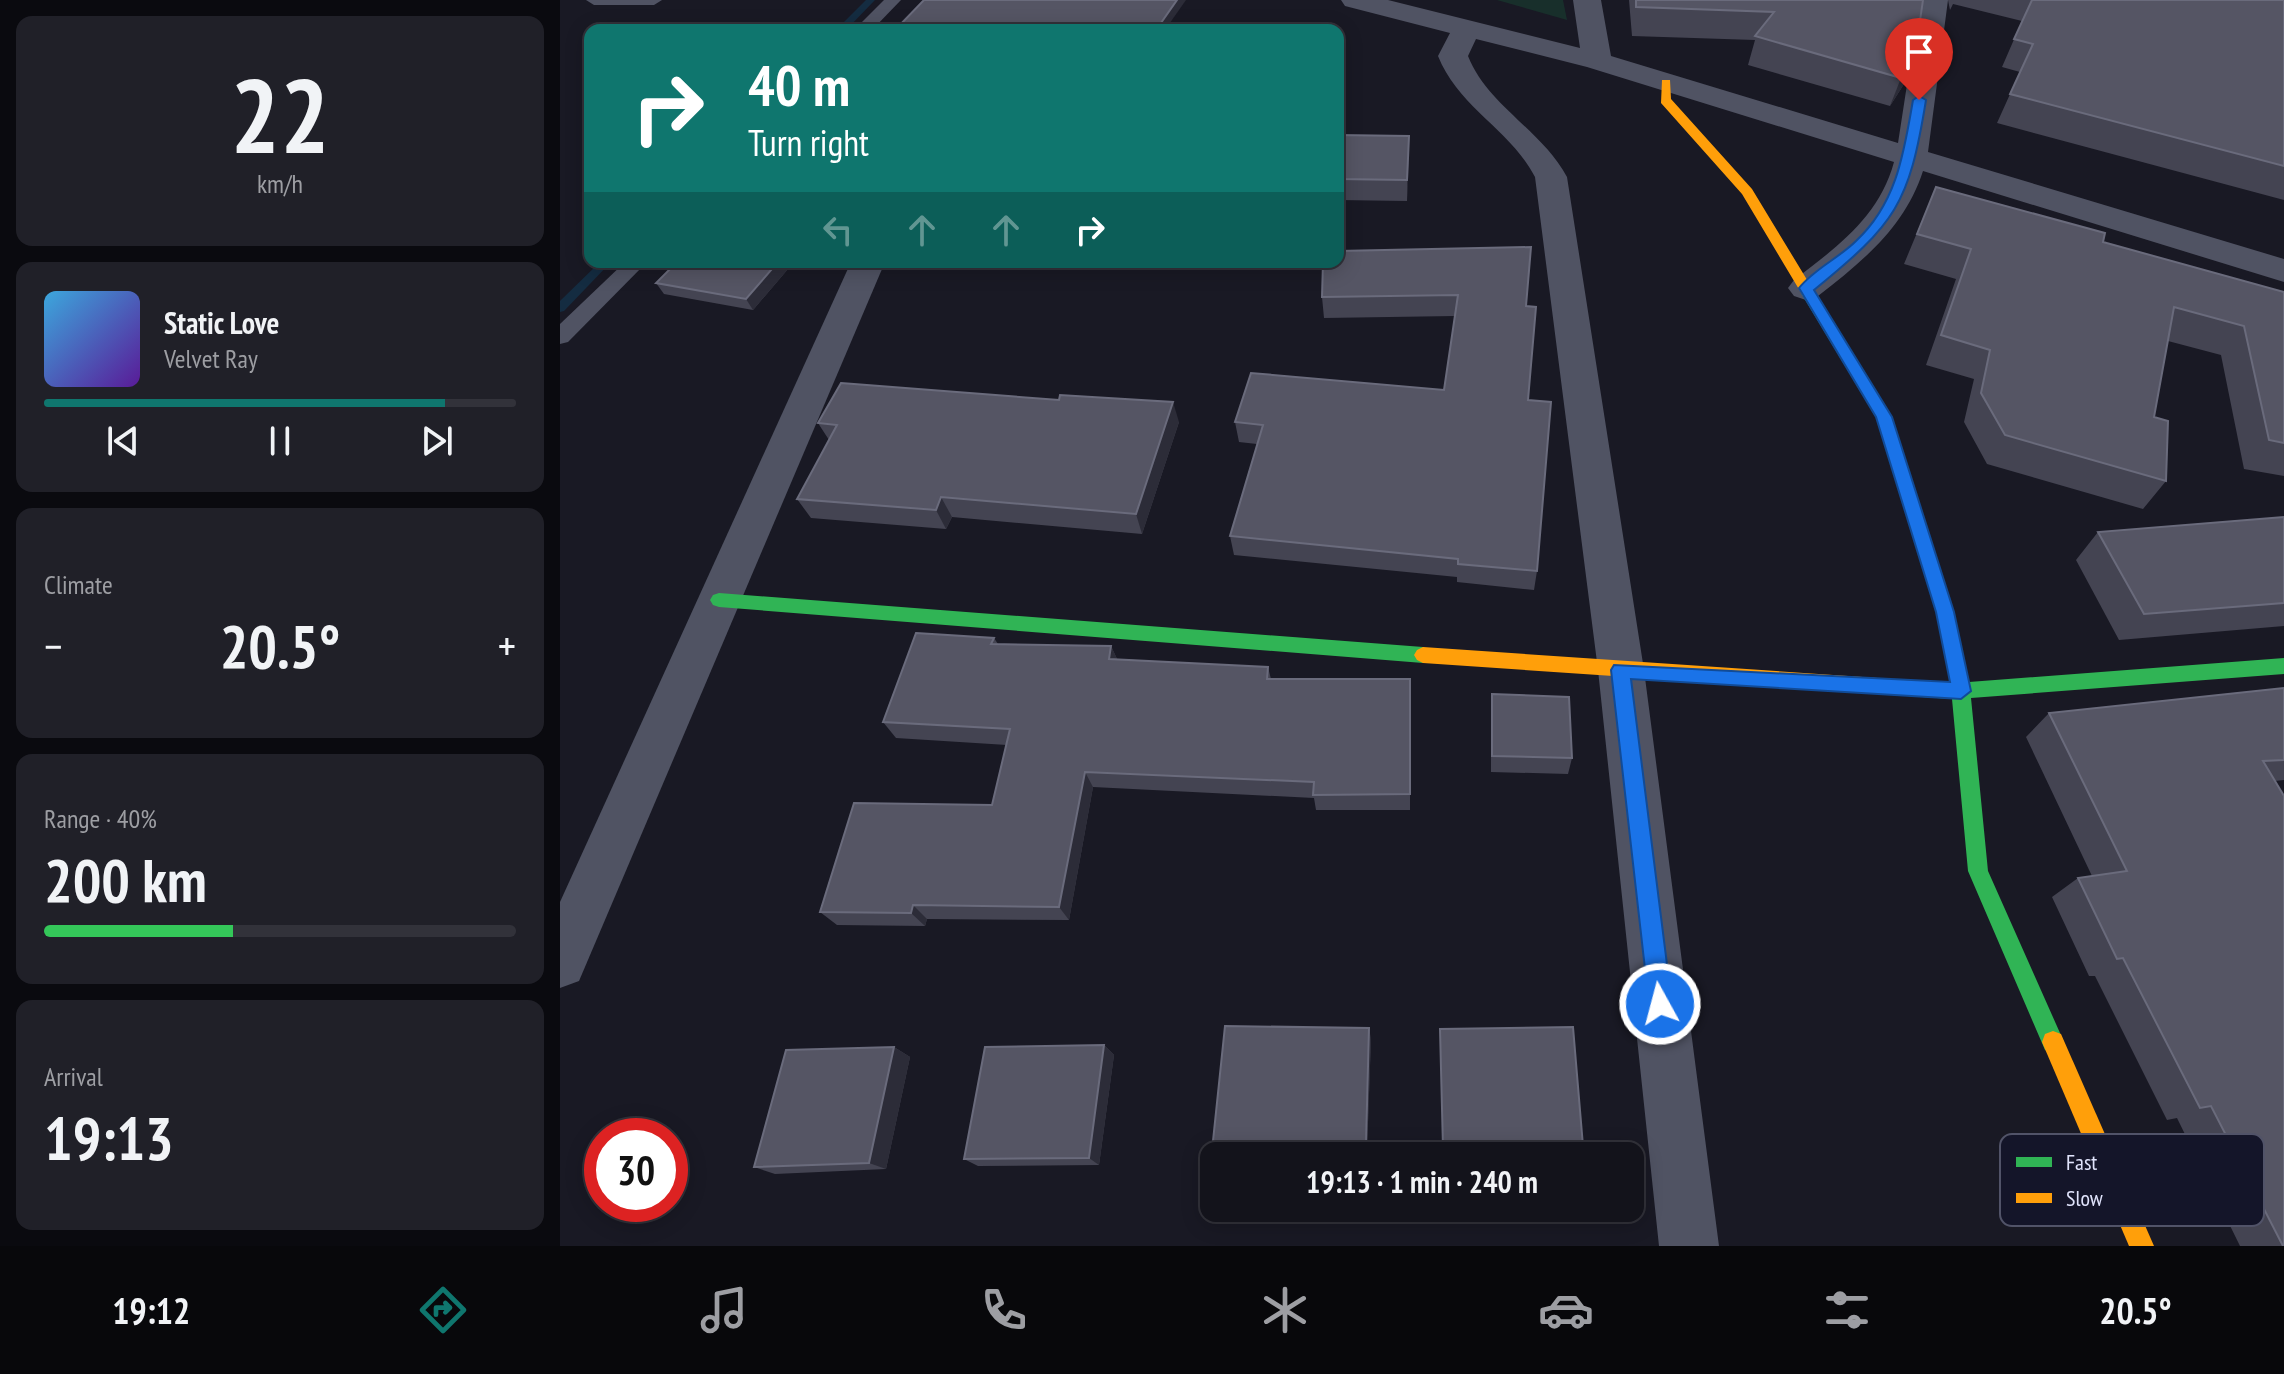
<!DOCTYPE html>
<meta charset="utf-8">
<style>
body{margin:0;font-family:"PT Sans Narrow",sans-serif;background:#202028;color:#f1f3f6;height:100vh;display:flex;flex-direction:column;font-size:30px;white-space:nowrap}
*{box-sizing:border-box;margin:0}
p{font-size:26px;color:#9d9ea3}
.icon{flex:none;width:44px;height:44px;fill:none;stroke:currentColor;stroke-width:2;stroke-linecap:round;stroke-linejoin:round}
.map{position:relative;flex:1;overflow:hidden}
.drawer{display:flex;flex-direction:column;gap:16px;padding:16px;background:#0a0a0f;width:560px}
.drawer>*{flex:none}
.guide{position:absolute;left:24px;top:24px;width:760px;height:244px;border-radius:16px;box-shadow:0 4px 20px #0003,0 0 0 2px #32323a;background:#0f766e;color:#fff;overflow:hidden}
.speed{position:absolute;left:24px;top:1118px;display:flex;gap:16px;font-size:40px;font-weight:700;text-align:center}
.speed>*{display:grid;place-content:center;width:104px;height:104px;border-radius:50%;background:#13131b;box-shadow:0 4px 20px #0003,0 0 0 2px #32323a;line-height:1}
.speed .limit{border:12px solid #d22;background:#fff;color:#111}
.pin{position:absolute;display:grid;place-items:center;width:68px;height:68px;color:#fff;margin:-82px -34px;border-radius:50% 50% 50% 0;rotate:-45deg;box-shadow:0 0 8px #0007}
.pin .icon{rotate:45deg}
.me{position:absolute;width:88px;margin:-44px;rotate:353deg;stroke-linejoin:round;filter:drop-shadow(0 0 6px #0008)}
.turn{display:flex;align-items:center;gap:28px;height:168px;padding:0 32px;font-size:36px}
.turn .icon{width:104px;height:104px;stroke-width:2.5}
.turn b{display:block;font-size:56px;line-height:68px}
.lanes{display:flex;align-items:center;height:76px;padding:0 32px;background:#0003;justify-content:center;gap:40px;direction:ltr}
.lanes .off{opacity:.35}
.big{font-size:60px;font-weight:700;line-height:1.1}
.drawer .card{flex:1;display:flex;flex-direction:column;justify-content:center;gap:12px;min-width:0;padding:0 28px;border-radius:16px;background:#202028}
.drawer .dial{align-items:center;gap:0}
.dial b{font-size:104px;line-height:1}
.song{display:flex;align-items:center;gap:24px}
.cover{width:96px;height:96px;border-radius:12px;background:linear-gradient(135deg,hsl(200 70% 55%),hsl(270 70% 35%))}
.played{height:8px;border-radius:4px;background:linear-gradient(90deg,#0f766e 85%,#32323a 85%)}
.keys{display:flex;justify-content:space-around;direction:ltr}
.heat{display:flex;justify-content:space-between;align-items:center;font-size:44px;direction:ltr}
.charge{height:12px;border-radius:6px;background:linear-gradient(90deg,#34c759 40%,#32323a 0)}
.trip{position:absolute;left:640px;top:1142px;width:444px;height:80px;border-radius:16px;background:#13131b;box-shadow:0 4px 20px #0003,0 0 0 2px #32323a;font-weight:700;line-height:80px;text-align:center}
.tab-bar{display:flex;height:128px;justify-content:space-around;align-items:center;background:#08080b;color:#9d9ea3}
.tab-bar .icon{width:56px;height:56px}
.tab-bar .active{color:#0f766e}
.tab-bar b{font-size:36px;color:#f1f3f6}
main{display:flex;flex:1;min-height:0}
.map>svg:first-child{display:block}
.green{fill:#182f2b}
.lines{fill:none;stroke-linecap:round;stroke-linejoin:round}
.stream{fill:#142c41;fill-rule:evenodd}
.lane{fill:#505363;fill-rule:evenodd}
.street{fill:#505363;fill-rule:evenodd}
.fast{fill:#30b455;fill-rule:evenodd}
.slow{fill:#ff9f0a;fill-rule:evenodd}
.wall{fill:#444452}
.shaded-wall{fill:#2c2c38}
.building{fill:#555564;stroke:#6a6b7c;stroke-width:2}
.route{fill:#1a73e8;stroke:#114b97;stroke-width:2}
.key{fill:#141529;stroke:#515368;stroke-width:2}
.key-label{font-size:22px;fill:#e0e3fb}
</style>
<main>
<section class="drawer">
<div class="card dial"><b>22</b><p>km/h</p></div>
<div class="card">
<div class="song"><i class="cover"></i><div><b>Static Love</b><p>Velvet Ray</p></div></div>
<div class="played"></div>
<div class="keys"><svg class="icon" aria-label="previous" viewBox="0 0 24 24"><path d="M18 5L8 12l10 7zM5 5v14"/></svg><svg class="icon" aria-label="pause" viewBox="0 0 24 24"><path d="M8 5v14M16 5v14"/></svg><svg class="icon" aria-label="next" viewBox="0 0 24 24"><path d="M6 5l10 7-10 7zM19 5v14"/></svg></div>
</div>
<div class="card"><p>Climate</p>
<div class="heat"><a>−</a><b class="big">20.5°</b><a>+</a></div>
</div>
<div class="card"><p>Range · 40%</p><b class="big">200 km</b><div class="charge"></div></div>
<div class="card"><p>Arrival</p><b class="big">19:13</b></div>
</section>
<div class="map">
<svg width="1724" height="1246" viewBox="0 0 1724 1246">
<rect width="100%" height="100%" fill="#191924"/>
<polygon class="green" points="937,0 1003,0 1007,20"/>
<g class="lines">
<g class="stream">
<polygon points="306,0 315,0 286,30 276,30"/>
<polygon points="40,262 51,262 4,311 0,312 0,301"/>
</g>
<g class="lane">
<polygon points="26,0 102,0 94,5 34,5"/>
<polygon points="324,0 341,0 312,30 294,30"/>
<polygon points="65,262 87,262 8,342 0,344 0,324"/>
</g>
<g class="street">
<path d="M 781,0 L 828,0 L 1020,48 L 1013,0 L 1041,0 L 1051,56 L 1338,143 L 1360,0 L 1388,0 L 1368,152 L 1724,259 L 1724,282 L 1363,171 C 1345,227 1303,261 1258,296 L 1246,300 L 1234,296 L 1228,288 L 1234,280 C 1277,247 1319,217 1334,162 L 1027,67 L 916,39 L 908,56 C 928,106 981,129 1007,177 L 1084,670 L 1159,1246 L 1099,1246 L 1038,670 L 975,177 C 950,129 899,108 878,56 L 890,33 L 785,6 Z"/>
<polygon points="291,262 325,262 19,981 0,988 0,902"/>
</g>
<g class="fast">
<polygon points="1248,288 1253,290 1332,417 1394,612 1409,682 1724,658 1724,674 1411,698 1428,871 1504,1042 1501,1050 1493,1053 1485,1050 1408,871 1392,699 1347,696 1340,694 1338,688 1340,682 1347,680 1390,682 1376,612 1316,417 1241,293"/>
<polygon points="159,593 863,647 869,650 872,655 869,660 863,663 159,607 153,605 150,600 153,595"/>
</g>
<g class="slow">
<polygon points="1102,80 1110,80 1111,99 1192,189 1255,293 1253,296 1243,296 1182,194 1101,103"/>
<polygon points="863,647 1347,680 1354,682 1356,688 1354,694 1347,696 863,663 857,660 854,655 857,650"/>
<polygon points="1493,1031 1501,1034 1594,1246 1569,1246 1482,1042 1485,1034"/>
</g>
</g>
<g class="wall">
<polygon points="1069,0 1363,0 1344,84 1330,106 1188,65 1195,40 1072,36"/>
<polygon points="1388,0 1724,0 1724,200 1437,123 1460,72 1442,67 1462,21 1393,4 1390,10"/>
<polygon points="778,135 849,136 847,201 778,200"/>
<polygon points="1376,187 1543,242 1724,292 1724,476 1684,469 1661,355 1608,341 1594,417 1606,481 1583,509 1427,464 1404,422 1414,379 1366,365 1396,279 1344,264"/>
<polygon points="234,262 193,310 104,294 96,283"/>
<polygon points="763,262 966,306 968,400 977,571 974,590 897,582 897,577 674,555 670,536 697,444 679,442 675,422 884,390 895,316 764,318 762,297"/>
<polygon points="619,422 582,534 392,517 386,529 251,518 237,499 269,440 258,423"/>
<polygon points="1724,517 1724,626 1559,640 1516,560 1538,532"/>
<polygon points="434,638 438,644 551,646 557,659 708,667 711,679 850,679 850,810 756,810 754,798 533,787 509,920 367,919 365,926 277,925 260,912 432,805 447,745 336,738 323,722"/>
<polygon points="1724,688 1724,780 1715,781 1724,1246 1680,1246 1617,1118 1607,1120 1535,976 1529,976 1492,897 1518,878 1532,876 1466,737 1489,713"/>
<polygon points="932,694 1012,758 1008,774 931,772 931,712"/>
<polygon points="880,1029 1023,1146 1018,1153 883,1155"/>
<polygon points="811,1038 807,1151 660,1149 653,1141"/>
<polygon points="544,1045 554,1055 539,1165 418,1166 404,1159"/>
<polygon points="334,1047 350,1057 326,1169 215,1174 194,1167"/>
</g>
<g class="shaded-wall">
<polygon points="617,0 626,0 605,30 596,30"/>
<polygon points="1355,55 1344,84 1330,106 1341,78"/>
<polygon points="849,136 849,158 847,201 847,180"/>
<polygon points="218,262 234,262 193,310 186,299"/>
<polygon points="613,402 619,422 582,534 576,514"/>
<polygon points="381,497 392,517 386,529 376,510"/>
<polygon points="551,646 559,663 549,659"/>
<polygon points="525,772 533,787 509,920 499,907"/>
<polygon points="353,905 367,919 365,926 351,913"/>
<polygon points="809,1028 811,1038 807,1151 806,1143"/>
<polygon points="544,1045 554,1055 539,1165 529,1158"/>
<polygon points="334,1047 350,1057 326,1169 309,1163"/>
</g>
<g class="building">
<polygon points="364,0 617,0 596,30 335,30"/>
<polygon points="1076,0 1363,0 1355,55 1341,78 1195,36 1214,12 1076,7"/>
<polygon points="1472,0 1724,0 1724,166 1450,94 1473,44 1454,39"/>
<polygon points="778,135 849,136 847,180 778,179"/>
<polygon points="1376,187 1545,233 1543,242 1724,292 1724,443 1709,440 1684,326 1614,307 1594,417 1608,421 1606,481 1445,435 1421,393 1430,350 1381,335 1411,249 1357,234"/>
<polygon points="971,247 966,306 976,307 968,400 991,402 977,571 898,564 898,559 670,536 703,425 675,422 691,373 884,390 898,295 762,297 763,262 778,262 778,251"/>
<polygon points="117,262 218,262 186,299 96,283"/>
<polygon points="281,383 499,400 500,395 613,402 576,514 381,497 376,510 237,499 277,425 258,423"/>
<polygon points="1724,517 1724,603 1584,614 1538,532"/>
<polygon points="356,633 434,638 431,644 551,646 549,659 708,667 707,679 850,679 850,794 753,795 754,782 525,772 499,907 353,905 351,913 260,912 294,803 432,805 450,729 323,722"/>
<polygon points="1724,688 1724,760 1703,761 1724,796 1724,1246 1723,1246 1651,1106 1640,1108 1563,958 1557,959 1518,878 1567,871 1489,713"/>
<polygon points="932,694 1009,697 1012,758 932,756"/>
<polygon points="665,1026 809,1028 806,1143 653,1141"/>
<polygon points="1013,1027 1023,1146 883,1148 880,1029"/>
<polygon points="544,1045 529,1158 404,1159 425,1047"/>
<polygon points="334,1047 309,1163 194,1167 226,1050"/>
</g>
<path class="route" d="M 1359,96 L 1366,100 C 1349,205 1336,223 1254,290 L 1332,417 L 1394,612 L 1411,691 L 1401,699 L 1071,679 L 1112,1004 L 1108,1012 L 1100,1015 L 1092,1012 L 1089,1004 L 1051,670 L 1054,665 L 1390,682 L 1376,612 L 1316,417 L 1239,288 C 1254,269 1279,258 1296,241 C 1337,203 1344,152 1353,100 Z"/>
<rect x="1440" y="1134" width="264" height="92" rx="12" class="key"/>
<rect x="1456" y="1157" width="36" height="10" fill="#30b455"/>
<rect x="1456" y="1193" width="36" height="10" fill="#ff9f0a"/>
<g class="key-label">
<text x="1506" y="1170">Fast</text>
<text x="1506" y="1206">Slow</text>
</g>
</svg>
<div class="speed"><div class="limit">30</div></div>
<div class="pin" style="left:1359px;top:100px;background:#d93025"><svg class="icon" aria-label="arrive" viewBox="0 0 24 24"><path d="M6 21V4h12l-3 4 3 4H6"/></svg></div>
<svg class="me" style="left:1100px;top:1004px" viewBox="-20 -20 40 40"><circle r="17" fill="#1a73e8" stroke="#fff" stroke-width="3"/><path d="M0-11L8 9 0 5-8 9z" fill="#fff"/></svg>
<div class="trip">19:13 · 1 min · 240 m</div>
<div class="guide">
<div class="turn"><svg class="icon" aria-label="right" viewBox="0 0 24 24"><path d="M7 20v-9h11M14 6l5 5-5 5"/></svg><div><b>40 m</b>Turn right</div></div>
<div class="lanes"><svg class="icon off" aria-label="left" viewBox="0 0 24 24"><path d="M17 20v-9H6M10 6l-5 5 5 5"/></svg><svg class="icon off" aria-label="ahead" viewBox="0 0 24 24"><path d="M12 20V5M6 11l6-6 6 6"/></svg><svg class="icon off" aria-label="ahead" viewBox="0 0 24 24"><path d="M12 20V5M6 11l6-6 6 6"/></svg><svg class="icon" aria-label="right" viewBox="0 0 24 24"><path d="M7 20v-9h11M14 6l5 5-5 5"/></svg></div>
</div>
</div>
</main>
<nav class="tab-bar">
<b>19:12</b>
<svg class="icon active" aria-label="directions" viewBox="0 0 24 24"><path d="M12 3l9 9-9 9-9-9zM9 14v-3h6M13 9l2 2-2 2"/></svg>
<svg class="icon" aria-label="music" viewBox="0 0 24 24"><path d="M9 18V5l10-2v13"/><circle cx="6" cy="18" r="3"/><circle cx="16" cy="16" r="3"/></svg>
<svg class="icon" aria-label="phone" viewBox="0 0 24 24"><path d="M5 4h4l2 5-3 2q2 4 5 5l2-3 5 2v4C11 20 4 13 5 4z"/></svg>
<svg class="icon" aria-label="climate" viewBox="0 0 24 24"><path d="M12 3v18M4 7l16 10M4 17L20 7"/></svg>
<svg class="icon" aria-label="car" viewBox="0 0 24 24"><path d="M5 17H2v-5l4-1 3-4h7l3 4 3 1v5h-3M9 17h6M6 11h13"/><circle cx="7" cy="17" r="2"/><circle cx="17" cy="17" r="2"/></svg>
<svg class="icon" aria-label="filters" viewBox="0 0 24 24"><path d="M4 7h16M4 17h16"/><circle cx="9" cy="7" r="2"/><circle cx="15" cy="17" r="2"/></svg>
<b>20.5°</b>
</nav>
